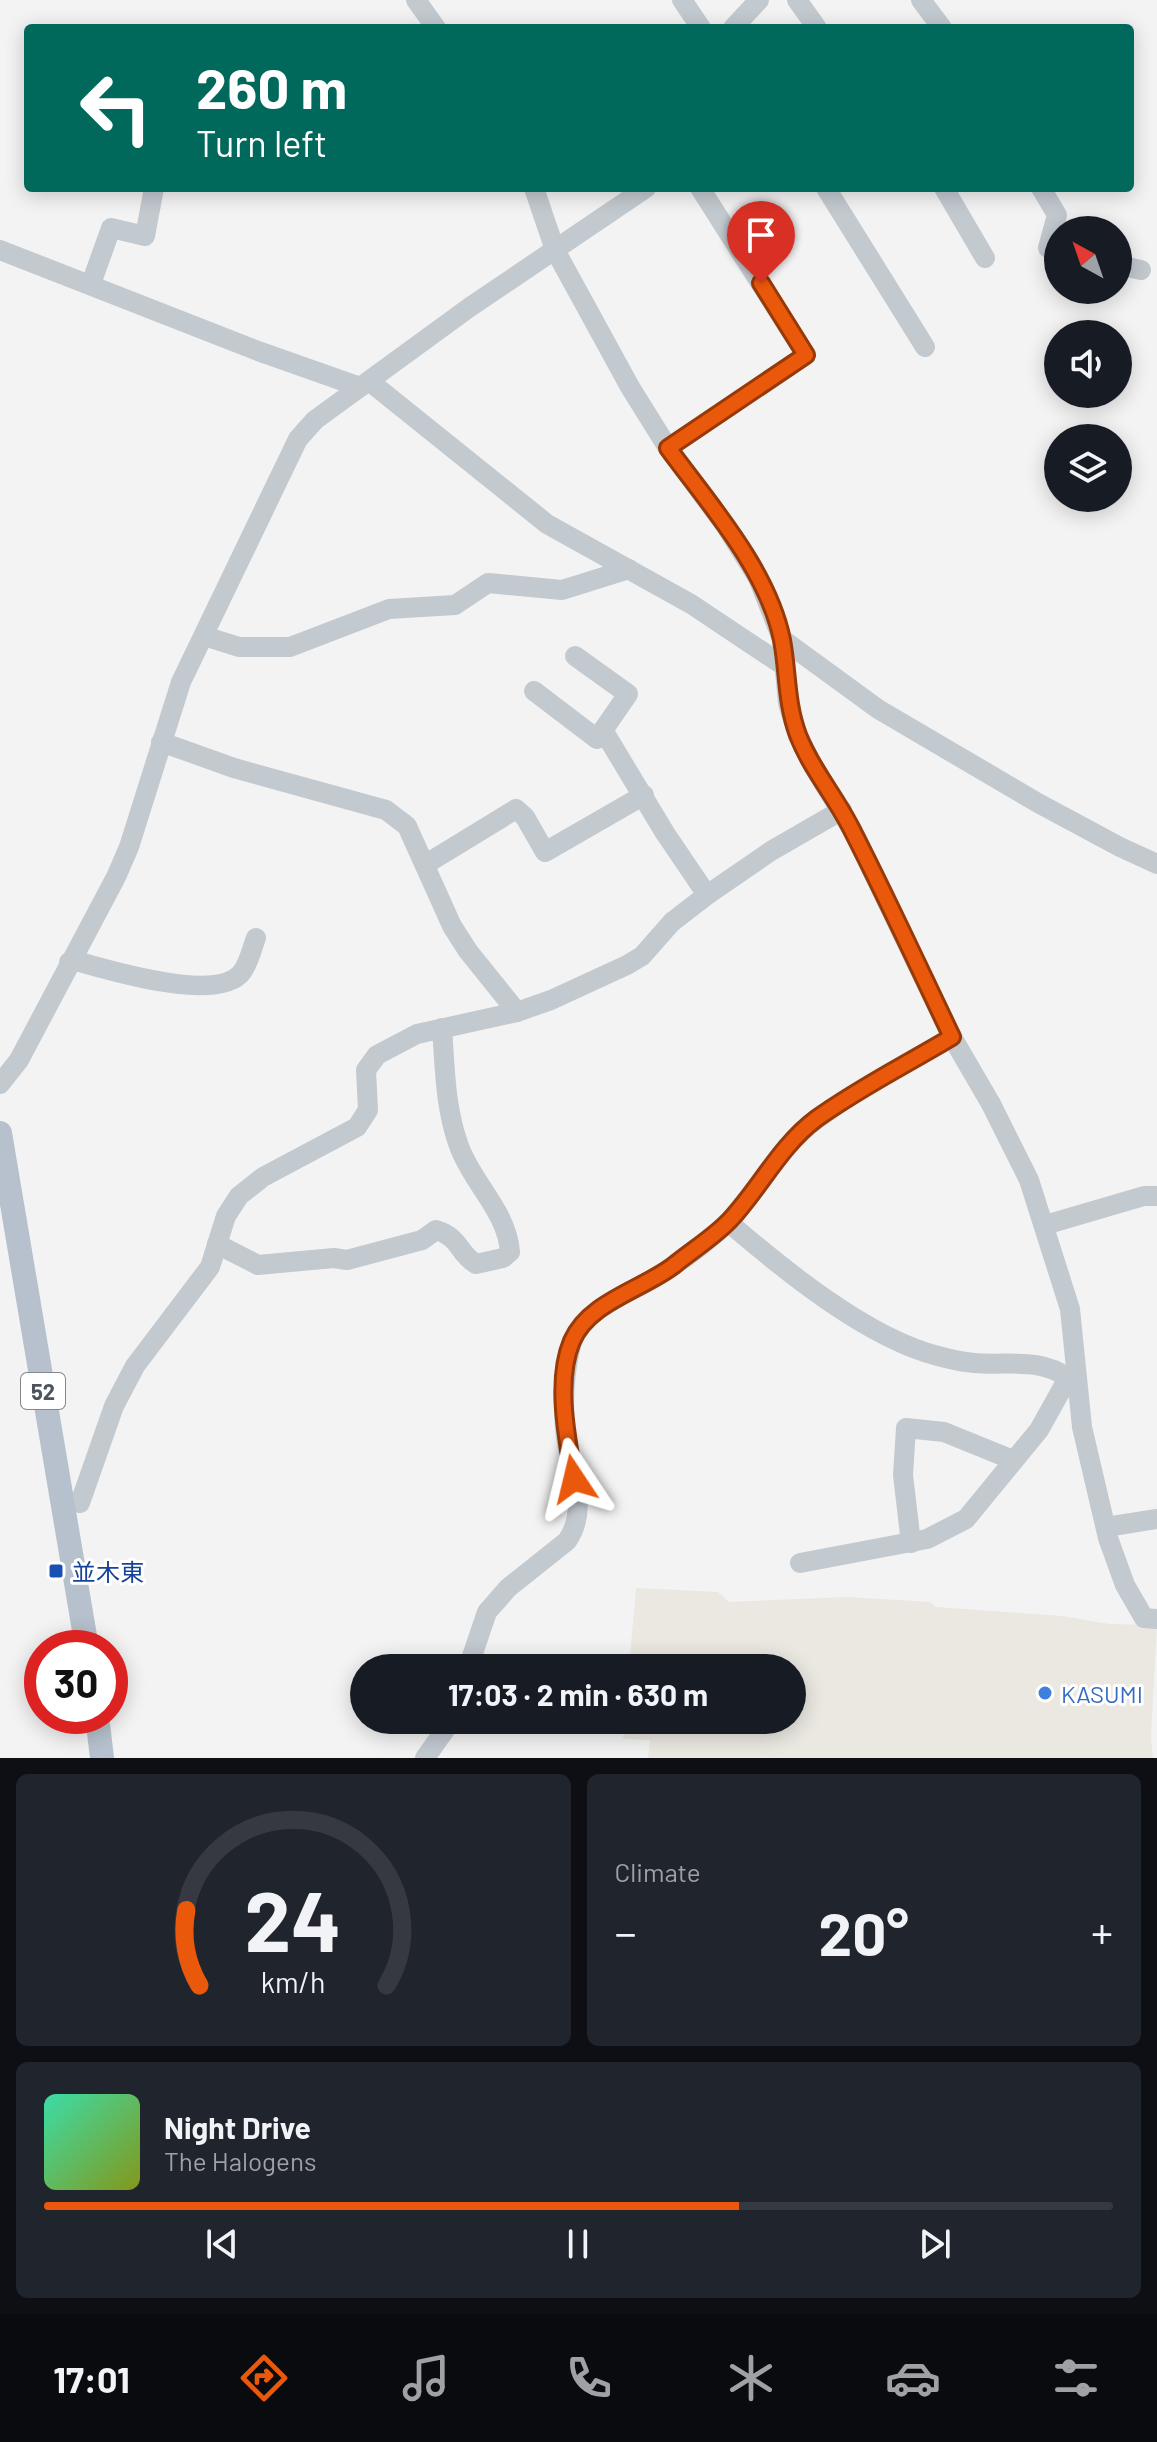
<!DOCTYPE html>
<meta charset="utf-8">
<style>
body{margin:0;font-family:Barlow,"Noto Sans JP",sans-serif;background:#20242c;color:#f1f3f6;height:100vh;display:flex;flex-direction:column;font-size:30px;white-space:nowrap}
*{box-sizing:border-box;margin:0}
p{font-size:26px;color:#9ea1a6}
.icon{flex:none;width:44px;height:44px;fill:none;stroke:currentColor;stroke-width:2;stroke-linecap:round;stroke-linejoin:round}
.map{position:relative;height:1758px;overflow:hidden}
.drawer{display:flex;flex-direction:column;gap:16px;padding:16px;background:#0d0f14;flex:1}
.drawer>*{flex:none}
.top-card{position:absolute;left:24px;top:24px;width:1110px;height:168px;border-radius:8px;box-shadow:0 4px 20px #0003;background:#00695c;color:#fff;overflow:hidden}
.needle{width:52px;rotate:320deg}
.buttons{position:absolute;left:1044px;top:216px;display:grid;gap:16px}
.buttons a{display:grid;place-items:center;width:88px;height:88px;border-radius:50%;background:#171b24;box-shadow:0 4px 20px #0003;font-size:40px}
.speed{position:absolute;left:24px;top:1630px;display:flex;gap:16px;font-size:40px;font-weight:700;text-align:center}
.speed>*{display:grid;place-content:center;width:104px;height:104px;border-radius:50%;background:#171b24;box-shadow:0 4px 20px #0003;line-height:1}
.speed .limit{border:12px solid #d22;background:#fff;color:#111}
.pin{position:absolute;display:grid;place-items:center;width:68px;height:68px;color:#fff;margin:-82px -34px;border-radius:50% 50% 50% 0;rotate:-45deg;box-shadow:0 0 8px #0007}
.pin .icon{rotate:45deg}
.me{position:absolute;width:88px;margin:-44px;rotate:350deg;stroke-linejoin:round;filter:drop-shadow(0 0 6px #0008)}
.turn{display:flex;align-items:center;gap:28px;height:168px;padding:0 40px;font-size:36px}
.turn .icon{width:104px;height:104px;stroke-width:2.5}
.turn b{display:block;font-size:56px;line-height:68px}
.big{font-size:60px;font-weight:700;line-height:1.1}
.drawer .widget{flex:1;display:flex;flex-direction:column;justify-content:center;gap:12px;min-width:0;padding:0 28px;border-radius:12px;background:#20242c}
.drawer .dial{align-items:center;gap:0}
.dial svg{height:208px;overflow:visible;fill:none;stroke:#363941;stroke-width:7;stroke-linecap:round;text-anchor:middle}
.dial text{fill:#f1f3f6;stroke:none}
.song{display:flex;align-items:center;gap:24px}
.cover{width:96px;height:96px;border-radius:12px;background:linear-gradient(135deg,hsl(160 70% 55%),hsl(70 70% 35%))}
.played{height:8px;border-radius:4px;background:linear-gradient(90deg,#ea580c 65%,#363941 65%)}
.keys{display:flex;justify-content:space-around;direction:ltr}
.heat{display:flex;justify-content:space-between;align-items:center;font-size:44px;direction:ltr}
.drawer .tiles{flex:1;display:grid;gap:16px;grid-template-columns:1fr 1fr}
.widget:last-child{grid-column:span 2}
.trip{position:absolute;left:350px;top:1654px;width:456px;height:80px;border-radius:40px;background:#171b24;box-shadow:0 4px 20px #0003;font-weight:700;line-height:80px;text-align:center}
.tabs{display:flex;height:128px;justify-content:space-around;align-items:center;background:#090b0e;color:#9ea1a6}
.tabs .icon{width:56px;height:56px}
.tabs .current{color:#ea580c}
.tabs b{font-size:36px;color:#f1f3f6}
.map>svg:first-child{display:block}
.commercial{fill:#eae8e1}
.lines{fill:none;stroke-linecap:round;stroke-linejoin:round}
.minor{stroke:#c2c9cf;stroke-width:20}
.major{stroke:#b6c1cd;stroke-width:24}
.route-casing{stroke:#983908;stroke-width:20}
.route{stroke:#ea580c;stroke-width:14}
.transit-dot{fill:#1a4fb4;stroke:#fff;stroke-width:3}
.shop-dot{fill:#3f7fe0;stroke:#fff;stroke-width:3}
.labels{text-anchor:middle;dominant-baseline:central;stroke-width:6;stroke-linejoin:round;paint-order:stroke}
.shield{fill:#fff;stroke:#82888e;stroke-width:2}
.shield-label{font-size:22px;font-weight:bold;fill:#4c555e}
.transit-label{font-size:24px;fill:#164399;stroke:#fff;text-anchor:start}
.shop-label{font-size:24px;fill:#366cbe;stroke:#fff;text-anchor:start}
</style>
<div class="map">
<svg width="1157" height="1758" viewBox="0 0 1157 1758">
<rect width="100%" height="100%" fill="#f4f3f3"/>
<polygon class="commercial" points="636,1588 718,1592 729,1602 847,1597 930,1602 936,1607 1062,1616 1109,1624 1157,1625 1151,1737 1153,1758 648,1758 650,1740 623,1739 625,1720 792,1720 792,1668 629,1668"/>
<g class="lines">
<g class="minor">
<polyline points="416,0 436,28"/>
<polyline points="682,0 701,28"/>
<polyline points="797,0 817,28"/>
<polyline points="921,0 942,28"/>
<polyline points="733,28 759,0"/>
<polyline points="534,188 555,250 630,387 668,448 725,525 758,578 782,639 788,703 798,736 813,766 853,831 952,1037 991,1104 1029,1180 1070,1309 1082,1427 1108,1538 1125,1585 1144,1618 1157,1619"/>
<polyline points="826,188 925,347"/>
<polyline points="944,188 985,258"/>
<polyline points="1041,188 1057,215 1048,248 1058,250"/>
<polyline points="0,250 258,351 360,387"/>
<polyline points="1118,265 1141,270"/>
<polyline points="91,284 111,228 145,236 154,188"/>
<polyline points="369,381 547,524 691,604 784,666"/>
<polyline points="668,448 806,355 700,188"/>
<polyline points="204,636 239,647 290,647 389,609 455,605 488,583 562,590 629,569"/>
<polyline points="782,639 878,709 1038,803 1120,847 1157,864"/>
<polyline points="534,691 597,739 628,694 575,656"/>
<polyline points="603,730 665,833 707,895"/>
<polyline points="161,742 234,768 386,810 407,826 452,926 468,951 517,1012"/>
<polyline points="426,864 516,809 525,817 545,852 644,795"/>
<path d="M 69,962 L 80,962 C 112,971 219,1003 242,972 C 249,963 252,948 256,938"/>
<polyline points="0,1084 19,1060 116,877 129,847 181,682 298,439 315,420 470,307 646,188"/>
<path d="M 728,1222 C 784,1270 867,1338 938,1356 C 949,1359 962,1362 974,1363 C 1007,1366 1040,1357 1068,1378"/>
<polyline points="1045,1225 1144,1196 1157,1196"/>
<path d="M 217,1244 L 258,1265 L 334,1258 L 347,1260 L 422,1240 L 436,1230 C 461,1238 457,1252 476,1264 L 503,1258 L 510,1252 C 507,1211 472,1183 459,1146 C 445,1108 445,1068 442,1028"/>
<polyline points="80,1503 114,1406 135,1366 210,1267 226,1216 239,1196 263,1177 357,1127 368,1110 366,1070 377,1055 417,1034 517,1012 551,1000 627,965 642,956 672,922 707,895 771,851 842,810"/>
<polyline points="1106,1527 1157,1519"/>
<polyline points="911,1543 903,1475 906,1428 944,1432 1013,1460"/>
<polyline points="800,1563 927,1539 966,1519 1039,1430 1068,1378 1076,1377"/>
<path d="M 468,1668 L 487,1612 L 508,1588 L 567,1541 C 591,1507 568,1466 565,1429 C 563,1402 564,1373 571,1345 C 582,1306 634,1293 664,1272 C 684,1259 714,1237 730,1220 C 760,1187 781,1145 817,1119 C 859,1088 906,1064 952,1037"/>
<polyline points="425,1758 452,1720"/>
</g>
<g class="major">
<polyline points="0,1133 87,1648"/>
<polyline points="97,1716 102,1758"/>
</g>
</g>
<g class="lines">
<defs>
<path id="route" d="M 574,1479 C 567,1438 555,1381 572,1341 C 589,1302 641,1290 673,1266 C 691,1251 714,1237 730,1220 C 760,1188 780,1146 816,1119 C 859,1088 907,1064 952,1037 C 919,968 887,898 852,830 C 836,797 811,769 798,735 C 786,703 788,672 782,640 C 768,570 709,504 668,448 L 806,355 L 761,283"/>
</defs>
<use href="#route" class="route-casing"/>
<use href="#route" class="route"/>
</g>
<rect class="transit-dot" x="48" y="1563" width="16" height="16" rx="4"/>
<circle class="shop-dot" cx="1045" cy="1693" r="8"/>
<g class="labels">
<rect class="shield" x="21" y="1373" width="44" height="36" rx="6"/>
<g class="shield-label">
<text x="43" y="1391">52</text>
</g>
<g class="transit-label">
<text x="72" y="1571">並木東</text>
</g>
<g class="shop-label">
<text x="1061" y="1693">KASUMI</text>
</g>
</g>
</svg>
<div class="buttons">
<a><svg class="needle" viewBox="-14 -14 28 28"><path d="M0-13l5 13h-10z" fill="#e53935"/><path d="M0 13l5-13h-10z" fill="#9ea1a6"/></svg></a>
<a><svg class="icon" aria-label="sound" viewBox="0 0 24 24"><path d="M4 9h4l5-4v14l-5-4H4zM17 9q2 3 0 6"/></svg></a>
<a><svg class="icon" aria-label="layers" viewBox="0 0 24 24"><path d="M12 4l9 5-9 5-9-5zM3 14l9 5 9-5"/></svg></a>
</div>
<div class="speed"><div class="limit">30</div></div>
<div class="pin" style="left:761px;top:283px;background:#d93025"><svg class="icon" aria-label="arrive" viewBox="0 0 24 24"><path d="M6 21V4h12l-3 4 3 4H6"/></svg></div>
<svg class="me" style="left:574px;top:1479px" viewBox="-20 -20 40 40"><path d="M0-17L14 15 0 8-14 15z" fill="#ea580c" stroke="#fff" stroke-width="4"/></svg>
<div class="trip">17:03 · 2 min · 630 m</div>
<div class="top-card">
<div class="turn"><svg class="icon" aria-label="left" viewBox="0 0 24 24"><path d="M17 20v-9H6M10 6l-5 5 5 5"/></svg><div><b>260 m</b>Turn left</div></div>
</div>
</div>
<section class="drawer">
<div class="tiles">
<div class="widget dial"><svg viewBox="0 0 100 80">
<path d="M14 69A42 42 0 1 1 86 69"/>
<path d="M14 69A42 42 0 0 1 9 40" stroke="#ea580c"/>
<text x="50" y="56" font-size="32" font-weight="700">24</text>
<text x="50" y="72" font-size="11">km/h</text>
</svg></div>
<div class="widget"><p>Climate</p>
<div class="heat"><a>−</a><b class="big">20°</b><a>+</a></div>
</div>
<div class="widget">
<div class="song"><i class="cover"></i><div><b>Night Drive</b><p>The Halogens</p></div></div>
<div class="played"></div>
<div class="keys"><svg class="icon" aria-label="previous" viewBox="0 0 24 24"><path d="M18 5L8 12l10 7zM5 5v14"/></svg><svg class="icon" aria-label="pause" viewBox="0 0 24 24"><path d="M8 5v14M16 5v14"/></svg><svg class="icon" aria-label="next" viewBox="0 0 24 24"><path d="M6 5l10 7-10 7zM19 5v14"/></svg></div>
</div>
</div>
</section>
<nav class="tabs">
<b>17:01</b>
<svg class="icon current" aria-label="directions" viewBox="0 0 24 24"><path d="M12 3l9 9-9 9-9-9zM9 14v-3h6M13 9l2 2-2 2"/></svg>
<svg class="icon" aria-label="music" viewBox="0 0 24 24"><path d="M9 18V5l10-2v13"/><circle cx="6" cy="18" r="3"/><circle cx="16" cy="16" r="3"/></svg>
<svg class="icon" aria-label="phone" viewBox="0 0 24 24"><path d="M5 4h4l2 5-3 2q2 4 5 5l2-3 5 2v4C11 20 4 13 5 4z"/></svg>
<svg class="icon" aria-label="climate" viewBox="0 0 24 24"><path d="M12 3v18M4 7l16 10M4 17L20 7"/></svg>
<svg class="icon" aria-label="car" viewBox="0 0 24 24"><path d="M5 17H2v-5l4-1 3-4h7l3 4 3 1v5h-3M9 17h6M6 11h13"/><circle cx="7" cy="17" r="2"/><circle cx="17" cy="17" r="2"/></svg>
<svg class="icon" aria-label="filters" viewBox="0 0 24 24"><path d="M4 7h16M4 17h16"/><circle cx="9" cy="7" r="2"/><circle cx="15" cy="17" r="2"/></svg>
</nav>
